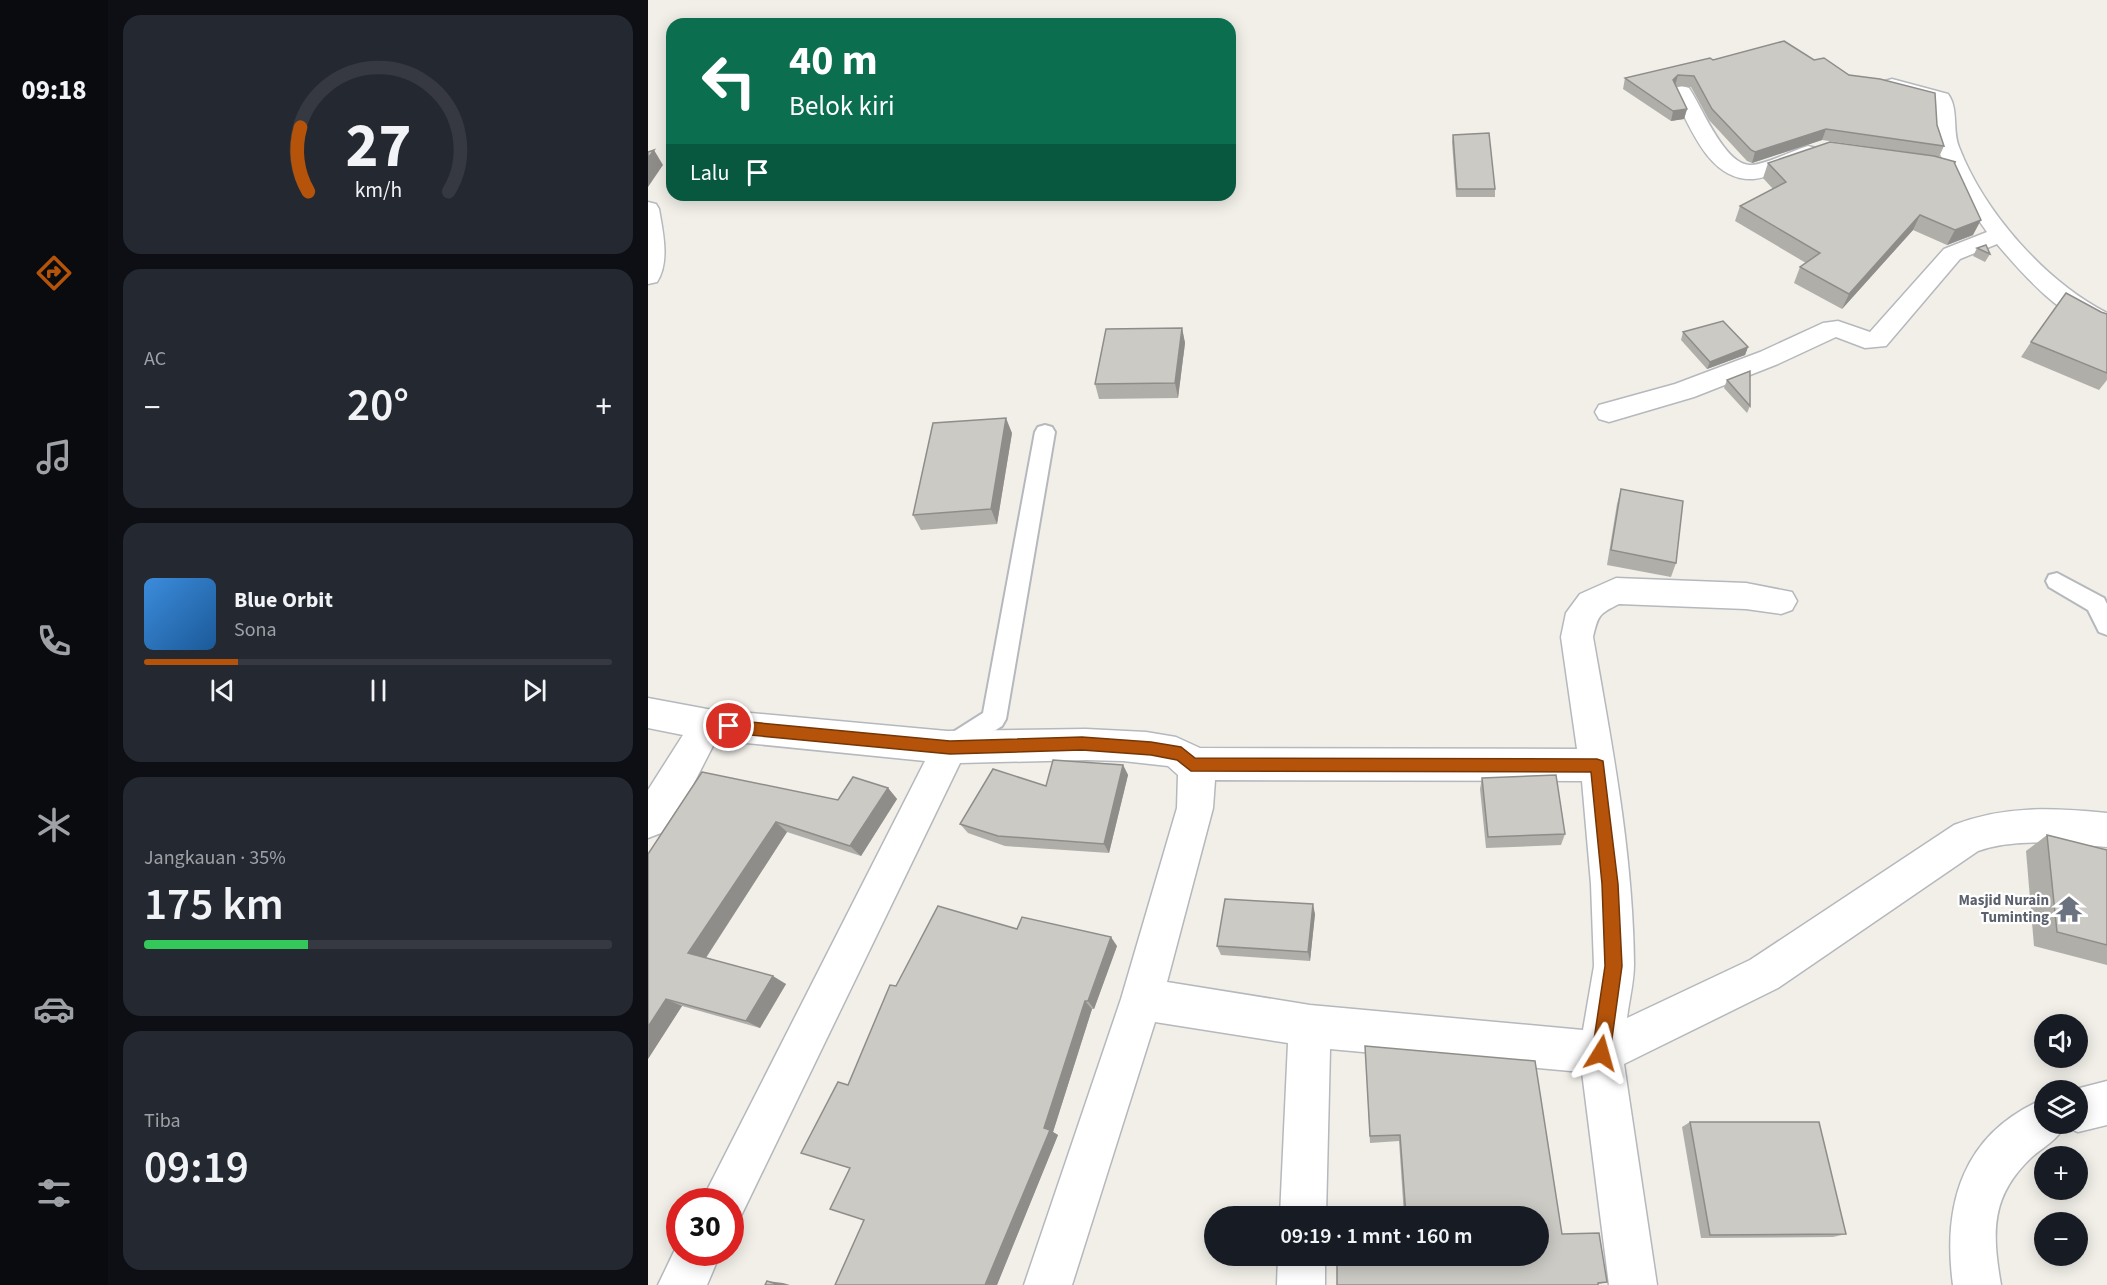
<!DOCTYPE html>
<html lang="id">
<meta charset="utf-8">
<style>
body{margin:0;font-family:"Source Sans 3",sans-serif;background:#242831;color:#f1f3f6;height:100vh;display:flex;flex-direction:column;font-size:22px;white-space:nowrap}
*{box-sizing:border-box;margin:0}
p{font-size:20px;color:#9ea1a6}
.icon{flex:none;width:33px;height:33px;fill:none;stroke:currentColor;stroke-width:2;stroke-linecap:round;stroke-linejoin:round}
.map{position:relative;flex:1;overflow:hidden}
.side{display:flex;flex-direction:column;gap:15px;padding:15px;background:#0d0f14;width:540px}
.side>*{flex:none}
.hud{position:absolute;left:18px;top:18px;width:570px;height:183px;border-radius:18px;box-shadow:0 3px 15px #0003;background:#0b6e4f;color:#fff;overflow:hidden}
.buttons{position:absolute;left:1386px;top:1014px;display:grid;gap:12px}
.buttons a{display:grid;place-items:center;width:54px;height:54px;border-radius:50%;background:#171b24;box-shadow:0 3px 15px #0003;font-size:30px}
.speed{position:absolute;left:18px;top:1188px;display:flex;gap:12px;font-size:30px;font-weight:700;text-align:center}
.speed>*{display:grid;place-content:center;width:78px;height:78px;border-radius:50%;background:#171b24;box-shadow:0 3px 15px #0003;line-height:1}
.speed .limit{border:9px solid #d22;background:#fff;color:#111}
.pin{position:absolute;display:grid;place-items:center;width:51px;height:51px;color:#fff;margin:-26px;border:3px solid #fff;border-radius:50%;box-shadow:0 2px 6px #0007}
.me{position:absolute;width:66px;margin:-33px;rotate:8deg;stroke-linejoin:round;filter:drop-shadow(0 0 4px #0008)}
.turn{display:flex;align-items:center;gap:21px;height:126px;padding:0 24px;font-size:27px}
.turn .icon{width:78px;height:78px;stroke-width:2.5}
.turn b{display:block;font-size:42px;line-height:51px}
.then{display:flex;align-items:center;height:57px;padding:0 24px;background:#0003;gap:12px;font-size:22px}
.big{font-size:45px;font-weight:600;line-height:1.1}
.side .tile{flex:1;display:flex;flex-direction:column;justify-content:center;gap:9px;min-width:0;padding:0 21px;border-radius:18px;background:#242831}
.side .dial{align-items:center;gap:0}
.dial svg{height:156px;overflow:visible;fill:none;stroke:#363941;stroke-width:7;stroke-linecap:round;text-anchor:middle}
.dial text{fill:#f1f3f6;stroke:none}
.song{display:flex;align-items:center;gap:18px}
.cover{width:72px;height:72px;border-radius:9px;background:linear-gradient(135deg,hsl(210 70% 55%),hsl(210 70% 35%))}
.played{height:6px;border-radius:3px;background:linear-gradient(90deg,#b45309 20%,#363941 20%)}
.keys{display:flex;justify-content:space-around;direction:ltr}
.heat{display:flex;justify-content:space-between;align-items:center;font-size:33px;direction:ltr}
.charge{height:9px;border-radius:4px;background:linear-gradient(90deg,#34c759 35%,#363941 0)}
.trip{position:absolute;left:556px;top:1206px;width:345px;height:60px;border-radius:30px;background:#171b24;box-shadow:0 3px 15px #0003;font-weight:600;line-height:60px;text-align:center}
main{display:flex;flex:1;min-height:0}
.menu{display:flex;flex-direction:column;width:108px;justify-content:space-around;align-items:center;background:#090b0e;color:#9ea1a6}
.menu .icon{width:42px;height:42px}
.menu .active{color:#b45309}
.menu b{font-size:27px;color:#f1f3f6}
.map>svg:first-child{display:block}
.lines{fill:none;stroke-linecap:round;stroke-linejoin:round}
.service-casing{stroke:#b5b8bc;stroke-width:4}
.minor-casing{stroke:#b5b8bc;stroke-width:3}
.service{fill:#fff;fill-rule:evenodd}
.minor{fill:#fff;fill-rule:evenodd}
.wall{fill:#afaea9}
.shaded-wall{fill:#8f8d8a}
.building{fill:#cccac5;stroke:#8f8d8a;stroke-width:1.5}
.route{fill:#b45309;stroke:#753606;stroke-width:1.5}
.labels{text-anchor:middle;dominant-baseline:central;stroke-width:4.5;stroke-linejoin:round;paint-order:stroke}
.worship-label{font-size:15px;font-weight:bold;fill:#5b616d;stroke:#fff;text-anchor:end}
</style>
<main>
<nav class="menu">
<b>09:18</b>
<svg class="icon active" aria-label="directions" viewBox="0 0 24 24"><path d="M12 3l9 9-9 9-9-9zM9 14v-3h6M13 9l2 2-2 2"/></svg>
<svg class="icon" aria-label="music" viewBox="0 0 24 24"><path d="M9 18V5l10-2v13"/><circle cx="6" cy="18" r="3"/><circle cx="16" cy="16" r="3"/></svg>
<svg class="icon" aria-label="phone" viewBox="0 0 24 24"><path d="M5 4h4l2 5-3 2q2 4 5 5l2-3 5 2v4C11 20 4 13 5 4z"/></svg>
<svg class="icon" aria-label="climate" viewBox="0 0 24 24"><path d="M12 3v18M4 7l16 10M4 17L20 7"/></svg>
<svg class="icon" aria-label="car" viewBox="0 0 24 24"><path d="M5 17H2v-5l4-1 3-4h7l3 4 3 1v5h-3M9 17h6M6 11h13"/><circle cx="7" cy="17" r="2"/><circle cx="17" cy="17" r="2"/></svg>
<svg class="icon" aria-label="filters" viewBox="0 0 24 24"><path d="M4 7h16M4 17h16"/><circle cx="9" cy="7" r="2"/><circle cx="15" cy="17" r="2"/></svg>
</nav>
<section class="side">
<div class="tile dial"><svg viewBox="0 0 100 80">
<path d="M14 69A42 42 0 1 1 86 69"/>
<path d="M14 69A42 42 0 0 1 10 36" stroke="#b45309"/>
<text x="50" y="56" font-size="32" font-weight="700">27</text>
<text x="50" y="72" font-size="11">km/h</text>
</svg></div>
<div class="tile"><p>AC</p>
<div class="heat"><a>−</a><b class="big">20°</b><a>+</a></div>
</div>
<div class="tile">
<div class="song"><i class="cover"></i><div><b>Blue Orbit</b><p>Sona</p></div></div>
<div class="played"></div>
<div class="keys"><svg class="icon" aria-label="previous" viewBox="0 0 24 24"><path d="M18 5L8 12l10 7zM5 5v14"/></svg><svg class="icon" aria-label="pause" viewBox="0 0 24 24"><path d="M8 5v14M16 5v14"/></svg><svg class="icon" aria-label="next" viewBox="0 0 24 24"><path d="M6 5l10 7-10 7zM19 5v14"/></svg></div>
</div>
<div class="tile"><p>Jangkauan · 35%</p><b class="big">175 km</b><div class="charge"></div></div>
<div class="tile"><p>Tiba</p><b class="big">09:19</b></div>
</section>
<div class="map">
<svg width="1459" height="1285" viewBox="0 0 1459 1285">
<rect width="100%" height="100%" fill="#f1efe8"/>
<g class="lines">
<defs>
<g id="service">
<polygon points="397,425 404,427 407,432 358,719 354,726 303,758 294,755 291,747 294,739 335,713 387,432 390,427"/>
<polygon points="1409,573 1456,598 1459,604 1459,635 1451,632 1440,610 1401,587 1398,581 1401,575"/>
</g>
<g id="minor">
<path d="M 1244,79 L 1300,94 C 1311,109 1304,131 1311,147 C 1336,212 1397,281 1459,313 L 1459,331 C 1414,319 1378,278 1349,244 L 1312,259 L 1238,346 L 1217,348 L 1188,337 L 1130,364 L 1046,397 L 961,422 L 951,419 L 947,412 L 951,405 L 1027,384 L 1112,352 L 1175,323 L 1190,321 L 1222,332 L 1296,249 L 1339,232 L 1310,191 L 1289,148 L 1284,102 L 1237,89 L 1234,85 L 1237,81 Z"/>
<path d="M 1034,86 L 1041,88 C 1054,107 1077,166 1103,165 C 1119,164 1143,151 1160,146 L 1168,148 L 1171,153 L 1168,158 C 1150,164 1123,178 1105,179 C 1060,181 1042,125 1024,92 L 1027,88 Z"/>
<path d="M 0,202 L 8,204 L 11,209 C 15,232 22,262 9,282 L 0,284 Z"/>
<path d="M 968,578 L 1098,583 L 1144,592 L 1149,601 L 1144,610 L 1133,614 L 1098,609 L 971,604 C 951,614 950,615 945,637 C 964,745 985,854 986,964 C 986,982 981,1001 979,1018 L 1102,960 L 1306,825 C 1357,805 1405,808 1459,813 L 1459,847 C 1416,844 1372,837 1330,851 L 1130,988 L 976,1064 L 1009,1285 L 961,1285 L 934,1072 L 682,1049 L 678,1216 L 632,1216 L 640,1043 L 507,1022 L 424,1285 L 376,1285 L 473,999 L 529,808 L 530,775 L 520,766 L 475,761 L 438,760 L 312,763 L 92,1218 L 82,1222 L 82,1202 L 53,1202 L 277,761 L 68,740 L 45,785 L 13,833 L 0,838 L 0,790 L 35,735 L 0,728 L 0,698 L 59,709 L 299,731 L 438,729 L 498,732 L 528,737 L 552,748 L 929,749 L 913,637 L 918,613 L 932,594 ZM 567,780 L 934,781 L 943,884 L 946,966 L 935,1030 L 662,1005 L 519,982 L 565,808 Z"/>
<path d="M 1459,1081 L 1459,1125 L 1430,1132 L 1416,1126 C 1410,1140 1395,1147 1384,1157 C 1342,1196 1344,1233 1353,1285 L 1305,1285 C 1294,1204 1315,1133 1396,1099 L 1396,1124 L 1430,1124 L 1430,1090 L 1424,1090 Z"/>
<polygon points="32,1239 32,1252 73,1252 59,1285 10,1285"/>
<polygon points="630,1256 677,1256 677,1285 629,1285"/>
</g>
</defs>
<use href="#service" class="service-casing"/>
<use href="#minor" class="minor-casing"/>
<use href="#service" class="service"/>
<use href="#minor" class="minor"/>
</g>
<g class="wall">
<polygon points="1065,60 1166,60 1201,75 1289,125 1296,146 1291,157 1307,164 1325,235 1299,245 1265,230 1194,309 1146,283 1152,267 1158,263 1087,221 1092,206 1125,189 1115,178 1120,163 1258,152 1174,140 1104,163 1099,161 1061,120 1043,87 1028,86 1039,109 1036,119 1023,121 975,89 977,78"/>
<polygon points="805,135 847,189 847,197 808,197 804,142"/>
<polygon points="1329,248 1342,254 1337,262 1325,256"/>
<polygon points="1453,312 1459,314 1459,380 1451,390 1373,357 1383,342"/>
<polygon points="534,328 537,343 530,398 451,399 447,384"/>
<polygon points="1035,332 1100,347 1097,355 1059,369 1033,340"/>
<polygon points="1079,380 1102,406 1099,413 1076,388"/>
<polygon points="364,433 349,524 273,530 265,515"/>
<polygon points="973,489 1028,563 1023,577 959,565 969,504"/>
<polygon points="475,765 480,775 461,853 357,846 320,833 312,824 398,786"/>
<polygon points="834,778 917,834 913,845 838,848 832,789"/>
<polygon points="240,788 249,799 213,856 139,832 58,958 138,984 112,1028 34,1006 0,1059 0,854"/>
<polygon points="1399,835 1459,850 1459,965 1386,946 1378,851"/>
<polygon points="667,914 662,961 573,955 569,946"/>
<polygon points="369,929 469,946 446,1009 444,1009 405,1132 410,1135 349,1285 187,1285 216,1220 202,1168 200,1085 248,986"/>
<polygon points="717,1046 914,1234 959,1282 950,1284 891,1216 756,1216 751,1141 722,1143"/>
<polygon points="1042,1122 1198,1234 1185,1237 1053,1238 1034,1127"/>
</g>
<g class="shaded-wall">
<polygon points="1030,75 1027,86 1025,80"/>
<polygon points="1039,109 1036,119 1023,121 1025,111"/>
<polygon points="1178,129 1174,140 1104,163 1107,152"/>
<polygon points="6,150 15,165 0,187 0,158"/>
<polygon points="1272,215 1265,230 1194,309 1201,294"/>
<polygon points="1333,220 1325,235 1299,245 1307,230"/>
<polygon points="534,328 537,343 530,398 527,383"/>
<polygon points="1100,347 1097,355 1059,369 1062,362"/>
<polygon points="358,418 364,433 349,524 343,509"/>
<polygon points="475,765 480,775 461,853 456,844"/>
<polygon points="240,788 249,799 213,856 202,846"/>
<polygon points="128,822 139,832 55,962 40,953"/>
<polygon points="665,904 667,914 662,961 660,952"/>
<polygon points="463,937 469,946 446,1009 440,1001"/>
<polygon points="125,976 138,984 112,1028 98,1021"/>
<polygon points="18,999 34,1006 0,1059 0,1027"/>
<polygon points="437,1001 444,1009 405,1132 410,1135 349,1285 337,1285 396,1128"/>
<polygon points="119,1281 135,1283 142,1285 131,1285"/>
</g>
<g class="building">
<polygon points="1136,41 1166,60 1176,58 1201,75 1232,79 1287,93 1289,125 1296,146 1178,129 1107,152 1103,150 1064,109 1046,76 1030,75 1025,80 1039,109 1025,111 977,78 1062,58 1065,60"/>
<polygon points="841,133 847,189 809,189 805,135"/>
<polygon points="1182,142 1286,156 1308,162 1306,162 1333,220 1307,230 1272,215 1201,294 1152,267 1172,253 1092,206 1138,182 1120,163"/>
<polygon points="6,150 0,158 0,152"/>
<polygon points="1338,245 1342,254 1329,248"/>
<polygon points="1418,293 1453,312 1459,314 1459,373 1383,342"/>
<polygon points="1075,321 1100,347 1062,362 1035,332"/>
<polygon points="534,328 527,383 447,384 458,329"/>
<polygon points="1102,371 1102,406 1079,380"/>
<polygon points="358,418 343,509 265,515 285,423"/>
<polygon points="973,489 1035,501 1028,563 963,550"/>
<polygon points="405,760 475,765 456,844 350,836 312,824 345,769 398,786"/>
<polygon points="54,772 190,800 205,777 240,788 202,846 128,822 40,953 125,976 98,1021 18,999 0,1027 0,854"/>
<polygon points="908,775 917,834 840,837 834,778"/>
<polygon points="1399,835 1459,850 1459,945 1409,932"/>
<polygon points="577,899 665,904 660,952 569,946"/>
<polygon points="290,906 369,929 374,917 463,937 440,1001 437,1001 396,1128 402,1130 337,1285 187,1285 216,1220 182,1209 202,1168 153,1153 190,1082 200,1085 242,985 248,986"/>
<polygon points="717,1046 887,1061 914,1234 951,1233 959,1282 950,1283 950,1285 689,1285 689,1256 891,1256 891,1216 758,1216 752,1135 722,1136"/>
<polygon points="1042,1122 1171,1122 1198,1234 1062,1235"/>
<polygon points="119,1281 131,1285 117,1285"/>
</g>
<polygon class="route" points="81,720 302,741 434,737 503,742 533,747 547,758 949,759 955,761 970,884 974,966 962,1053 959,1060 953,1062 947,1060 944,1053 957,966 954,884 943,772 543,771 529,760 503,755 434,750 302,754 81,733 76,731 74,726 76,722"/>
<defs>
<symbol id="temple-bare" viewBox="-9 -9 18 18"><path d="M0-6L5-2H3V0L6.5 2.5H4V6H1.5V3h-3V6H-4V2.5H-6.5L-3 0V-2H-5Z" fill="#6b7280" stroke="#fff" stroke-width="2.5" paint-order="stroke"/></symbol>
</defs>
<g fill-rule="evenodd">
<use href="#temple-bare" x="1402" y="890" width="38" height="38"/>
</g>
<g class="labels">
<g class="worship-label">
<text x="1401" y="900">Masjid Nurain<tspan x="1401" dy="17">Tuminting</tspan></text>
</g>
</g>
</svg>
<div class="buttons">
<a><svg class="icon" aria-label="sound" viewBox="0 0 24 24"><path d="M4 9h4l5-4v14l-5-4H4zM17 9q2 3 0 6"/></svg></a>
<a><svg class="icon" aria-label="layers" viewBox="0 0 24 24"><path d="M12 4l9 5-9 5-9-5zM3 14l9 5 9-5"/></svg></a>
<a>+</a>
<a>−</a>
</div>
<div class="speed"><div class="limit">30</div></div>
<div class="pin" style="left:81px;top:726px;background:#d93025"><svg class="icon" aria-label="arrive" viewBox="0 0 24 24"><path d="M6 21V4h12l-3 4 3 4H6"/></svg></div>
<svg class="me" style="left:953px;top:1053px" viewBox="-20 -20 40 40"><path d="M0-17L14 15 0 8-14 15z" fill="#b45309" stroke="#fff" stroke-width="4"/></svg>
<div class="trip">09:19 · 1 mnt · 160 m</div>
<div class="hud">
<div class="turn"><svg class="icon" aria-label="left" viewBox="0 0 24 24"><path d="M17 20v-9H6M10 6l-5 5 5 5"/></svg><div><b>40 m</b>Belok kiri</div></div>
<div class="then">Lalu<svg class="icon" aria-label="arrive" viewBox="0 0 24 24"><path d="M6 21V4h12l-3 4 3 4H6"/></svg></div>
</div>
</div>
</main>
